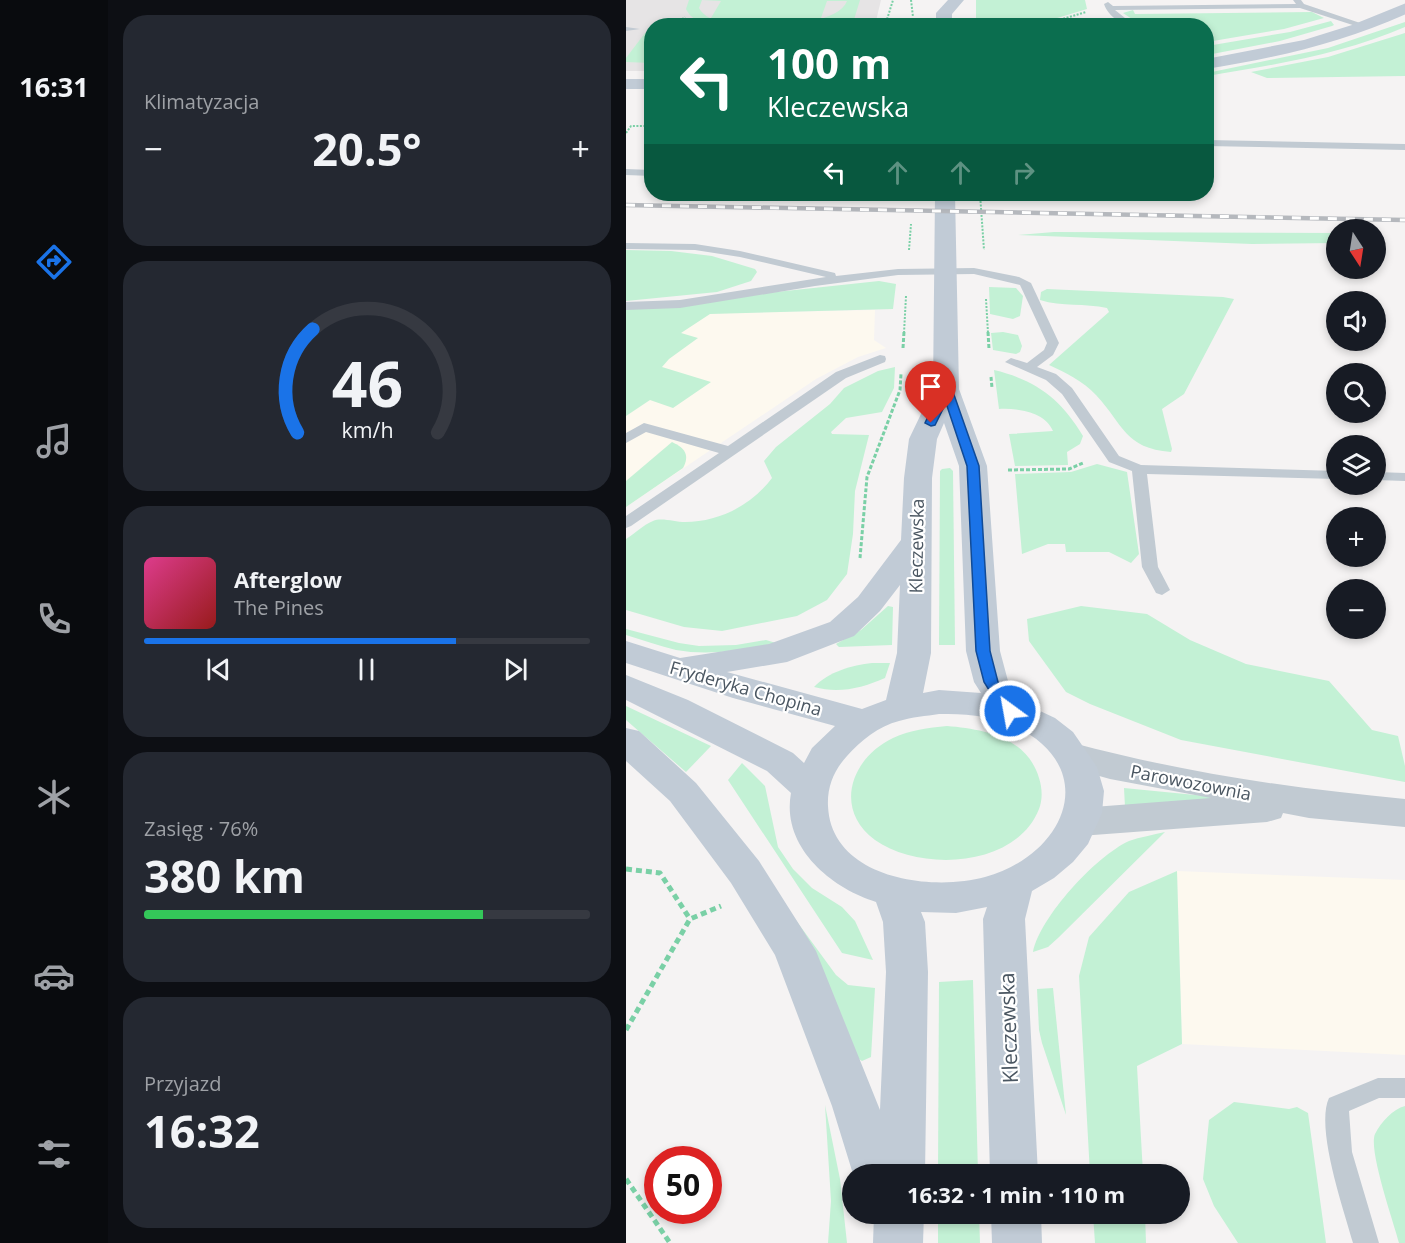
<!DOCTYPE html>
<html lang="pl">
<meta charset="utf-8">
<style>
body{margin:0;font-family:"Open Sans",sans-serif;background:#242831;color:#f1f3f6;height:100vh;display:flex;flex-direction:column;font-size:22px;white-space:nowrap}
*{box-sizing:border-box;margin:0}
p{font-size:20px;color:#9ea1a6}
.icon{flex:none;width:33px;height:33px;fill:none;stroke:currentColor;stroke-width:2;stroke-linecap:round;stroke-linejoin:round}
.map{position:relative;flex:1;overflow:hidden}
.sheet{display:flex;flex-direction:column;gap:15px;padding:15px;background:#0d0f14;width:518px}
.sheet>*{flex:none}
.guide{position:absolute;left:18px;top:18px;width:570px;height:183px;border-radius:24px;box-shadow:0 3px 9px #0003;background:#0b6e4f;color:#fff;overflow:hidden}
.needle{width:39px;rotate:168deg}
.buttons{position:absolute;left:700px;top:219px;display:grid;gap:12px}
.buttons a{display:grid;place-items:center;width:60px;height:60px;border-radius:50%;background:#171b24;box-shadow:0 3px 9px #0003;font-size:30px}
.speed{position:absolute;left:18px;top:1146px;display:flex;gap:12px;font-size:30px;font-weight:700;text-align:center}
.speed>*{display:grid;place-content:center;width:78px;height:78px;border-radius:50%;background:#171b24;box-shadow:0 3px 9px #0003;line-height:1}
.speed .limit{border:9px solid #d22;background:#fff;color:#111}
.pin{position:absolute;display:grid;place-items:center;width:51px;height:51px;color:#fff;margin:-62px -26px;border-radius:50% 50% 50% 0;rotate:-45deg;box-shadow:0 0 6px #0007}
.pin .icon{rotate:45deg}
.me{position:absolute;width:66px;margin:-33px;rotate:328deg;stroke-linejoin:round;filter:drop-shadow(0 0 4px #0008)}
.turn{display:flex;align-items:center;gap:21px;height:126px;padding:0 24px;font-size:27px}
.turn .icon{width:78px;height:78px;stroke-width:2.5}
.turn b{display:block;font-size:42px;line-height:51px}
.lanes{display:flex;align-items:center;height:57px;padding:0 24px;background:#0003;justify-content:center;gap:30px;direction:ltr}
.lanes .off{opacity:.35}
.big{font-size:45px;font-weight:700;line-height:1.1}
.sheet .tile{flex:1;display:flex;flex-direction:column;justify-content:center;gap:9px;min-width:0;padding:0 21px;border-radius:24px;background:#242831}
.sheet .dial{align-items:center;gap:0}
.dial svg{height:156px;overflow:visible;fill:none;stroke:#363941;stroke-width:7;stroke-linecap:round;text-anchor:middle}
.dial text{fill:#f1f3f6;stroke:none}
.song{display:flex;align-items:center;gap:18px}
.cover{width:72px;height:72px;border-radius:9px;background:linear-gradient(135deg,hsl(330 70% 55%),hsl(0 70% 35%))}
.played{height:6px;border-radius:3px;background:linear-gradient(90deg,#1a73e8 70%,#363941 70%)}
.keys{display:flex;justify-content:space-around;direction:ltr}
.heat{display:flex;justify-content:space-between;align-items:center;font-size:33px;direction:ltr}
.charge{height:9px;border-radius:4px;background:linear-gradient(90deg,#34c759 76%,#363941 0)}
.trip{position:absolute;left:216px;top:1164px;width:348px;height:60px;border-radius:30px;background:#171b24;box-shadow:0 3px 9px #0003;font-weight:700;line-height:60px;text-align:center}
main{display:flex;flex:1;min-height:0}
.menu{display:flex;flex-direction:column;width:108px;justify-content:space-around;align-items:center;background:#090b0e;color:#9ea1a6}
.menu .icon{width:42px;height:42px}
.menu .active{color:#1a73e8}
.menu b{font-size:27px;color:#f1f3f6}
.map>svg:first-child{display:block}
.commercial{fill:#fdf9ef}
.education{fill:#e6e4e5}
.green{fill:#c3f1d5}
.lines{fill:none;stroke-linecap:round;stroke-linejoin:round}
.path-far2{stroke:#7ad0a6;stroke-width:2;stroke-dasharray:2 1.5;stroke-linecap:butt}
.path-far1{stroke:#7ad0a6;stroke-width:3;stroke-dasharray:4 2;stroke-linecap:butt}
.path{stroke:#7ad0a6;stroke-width:5;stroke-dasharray:6 4;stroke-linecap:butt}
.lane{fill:#c1cad2;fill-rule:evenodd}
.street{fill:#c1cad2;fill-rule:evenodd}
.secondary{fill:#c1cbd6;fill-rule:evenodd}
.rail-casing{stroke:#b5b8bd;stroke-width:4.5}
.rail{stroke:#fff;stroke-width:3;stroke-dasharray:9;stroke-linecap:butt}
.route{fill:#1a73e8;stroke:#114b97;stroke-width:1.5}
.labels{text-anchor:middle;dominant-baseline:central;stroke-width:4.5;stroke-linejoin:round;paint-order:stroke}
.street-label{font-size:18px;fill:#4a5661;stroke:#fff}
.near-street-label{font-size:21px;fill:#4a5661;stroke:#fff}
</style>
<main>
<nav class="menu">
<b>16:31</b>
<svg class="icon active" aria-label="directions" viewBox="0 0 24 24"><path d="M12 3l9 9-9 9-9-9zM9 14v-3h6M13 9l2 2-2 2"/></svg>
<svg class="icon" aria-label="music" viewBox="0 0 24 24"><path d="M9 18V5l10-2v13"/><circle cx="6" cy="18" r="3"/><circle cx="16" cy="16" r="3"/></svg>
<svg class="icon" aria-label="phone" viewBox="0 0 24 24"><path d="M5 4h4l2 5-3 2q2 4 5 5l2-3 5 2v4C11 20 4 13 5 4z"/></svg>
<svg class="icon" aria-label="climate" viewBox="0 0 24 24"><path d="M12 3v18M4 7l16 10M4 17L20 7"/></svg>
<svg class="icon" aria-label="car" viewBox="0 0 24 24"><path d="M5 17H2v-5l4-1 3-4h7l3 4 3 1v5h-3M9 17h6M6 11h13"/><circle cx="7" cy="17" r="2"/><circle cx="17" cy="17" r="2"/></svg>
<svg class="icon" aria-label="filters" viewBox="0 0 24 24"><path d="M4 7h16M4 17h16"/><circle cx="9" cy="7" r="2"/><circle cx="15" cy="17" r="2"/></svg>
</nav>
<section class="sheet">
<div class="tile"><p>Klimatyzacja</p>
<div class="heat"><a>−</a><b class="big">20.5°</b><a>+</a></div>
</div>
<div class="tile dial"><svg viewBox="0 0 100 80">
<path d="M14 69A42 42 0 1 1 86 69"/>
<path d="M14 69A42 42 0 0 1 22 16" stroke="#1a73e8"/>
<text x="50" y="56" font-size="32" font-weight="700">46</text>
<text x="50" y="72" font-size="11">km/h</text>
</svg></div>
<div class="tile">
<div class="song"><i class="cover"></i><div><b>Afterglow</b><p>The Pines</p></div></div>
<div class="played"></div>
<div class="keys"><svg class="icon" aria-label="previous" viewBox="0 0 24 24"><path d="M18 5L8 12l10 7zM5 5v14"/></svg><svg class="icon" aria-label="pause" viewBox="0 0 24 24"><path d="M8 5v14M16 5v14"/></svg><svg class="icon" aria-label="next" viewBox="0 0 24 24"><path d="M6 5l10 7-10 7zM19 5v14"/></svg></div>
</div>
<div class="tile"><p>Zasięg · 76%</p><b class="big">380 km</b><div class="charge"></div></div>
<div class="tile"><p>Przyjazd</p><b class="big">16:32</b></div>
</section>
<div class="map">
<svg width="780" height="1243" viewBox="0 0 780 1243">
<rect width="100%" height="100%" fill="#f5f3f3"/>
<g class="commercial">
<polygon points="249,310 248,340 260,348 232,357 190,379 0,507 0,315"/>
<polygon points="551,871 779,880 779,1055 556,1044"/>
</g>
<polygon class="education" points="0,0 255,0 249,25 26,26 25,71 0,71"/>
<g class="green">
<path d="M 63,0 L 234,0 L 226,26 L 212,25 L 214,18 L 185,25 L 144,25 C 164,25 213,22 221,1 L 201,1 L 195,18 L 85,18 L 95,1 L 76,0 L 73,8 C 82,25 114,25 131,25 C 110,26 71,32 60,9 Z"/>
<polygon points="350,0 459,0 461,9 428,19 429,25 350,25"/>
<polygon points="507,10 509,14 686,12 698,18 658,29 581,42 580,26 515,25 497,13"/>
<polygon points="705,21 708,25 706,26 654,41 581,55 581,46 664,32"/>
<path d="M 779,22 L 779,27 C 717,54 647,65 581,76 L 581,73 L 702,48 Z"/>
<polygon points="19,33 25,33 25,63 0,62 0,58"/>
<polygon points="779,33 779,76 641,78 625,72 702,57"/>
<polygon points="428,232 711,233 711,243 626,244 392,235"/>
<polygon points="0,250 45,251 86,256 129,269 131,272 125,281 91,292 0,301"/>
<polygon points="253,281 270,284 267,309 84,314 55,333 72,338 43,359 36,367 85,382 47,408 24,400 0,416 0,308"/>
<polygon points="363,287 390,288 397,296 394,316 387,319 364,314"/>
<path d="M 421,289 L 597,297 L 608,299 L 558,394 L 536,409 L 546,449 L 545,452 C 498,448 498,425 470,395 C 457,381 440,373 423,365 L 483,312 L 481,308 C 459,303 436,307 414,300 L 415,292 Z"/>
<polygon points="377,332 392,335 396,346 394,352 390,354 367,350 365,333"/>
<path d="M 269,367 L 268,388 L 256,412 L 220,418 L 205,432 L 206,434 L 243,435 L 229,491 L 227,534 L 221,574 L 201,600 L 171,616 L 96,631 L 58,627 L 0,610 L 0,539 C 8,534 17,525 27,521 C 35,517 49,522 59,522 C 93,522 126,505 146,478 L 138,461 L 150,447 L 204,404 L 218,388 L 252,371 Z"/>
<path d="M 368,370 C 410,380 435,399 457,436 L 454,444 L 441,452 L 442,465 L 389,466 L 383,434 L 427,431 C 419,412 392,408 373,409 Z"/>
<path d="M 46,442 C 59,448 64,455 57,468 L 0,507 L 0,481 Z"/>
<polygon points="471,464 501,472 513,554 505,563 483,552 440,552 439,544 422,544 396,554 389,474 445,472"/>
<polygon points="324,468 327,471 329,645 313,645 314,471 316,469"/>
<polygon points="262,606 267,607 266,645 213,647 210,644 235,630"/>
<polygon points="455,606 521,614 564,640 620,664 703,681 746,730 772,736 779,766 779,782 555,740 464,704 440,692 403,641 401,619"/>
<path d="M 0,629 L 53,643 L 73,646 L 110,645 L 140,640 L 150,643 C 117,650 84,656 50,650 C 34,646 17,640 0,635 Z"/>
<path d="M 246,663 L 264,663 L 259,678 C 236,688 213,694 188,687 C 202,672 226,665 246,663 Z"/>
<polygon points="0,706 85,746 60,772 0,720"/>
<path d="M 321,726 C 357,729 401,737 413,778 C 416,787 417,799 413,809 C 390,868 294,872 249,840 C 207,809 225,758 267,738 C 284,730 302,728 321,726 Z"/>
<polygon points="116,763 139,786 152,847 167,869 186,888 216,907 229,921 247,960 216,953 102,780"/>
<polygon points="498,788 600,798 499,807"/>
<path d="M 539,832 L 432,938 L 422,947 L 407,952 C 414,917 470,856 503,841 C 514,837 527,835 539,832 Z"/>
<polygon points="551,871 556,1044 511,1066 517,1174 464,1174 453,976 463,937 503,892"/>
<polygon points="169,919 210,975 222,985 249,988 245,1057 236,1061 228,1056"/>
<polygon points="347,980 352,1174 312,1174 313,982"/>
<polygon points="427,988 440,1115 416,1043 413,1030 411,989"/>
<polygon points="608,1102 663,1109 671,1107 682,1113 700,1243 612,1243 588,1206 577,1179 583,1120"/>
<polygon points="199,1105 214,1179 221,1243 202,1243 205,1201"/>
<path d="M 779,1106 L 780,1243 L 773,1243 C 768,1223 742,1150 749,1134 C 755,1122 767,1109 779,1106 Z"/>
<polygon points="312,1214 353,1214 354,1243 312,1243"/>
<polygon points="467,1214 519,1214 520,1243 469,1243"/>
</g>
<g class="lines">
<g class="path-far2">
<polyline points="285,0 287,17"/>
<polyline points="48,26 59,17"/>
<polyline points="259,26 267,0"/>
<polyline points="434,26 433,20 460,12"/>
<polyline points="0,133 5,126 26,126"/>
<polyline points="354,194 358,250"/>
<polyline points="283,250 285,224"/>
<polyline points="360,299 362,333"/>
<polyline points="278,333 280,296"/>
</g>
<g class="path-far1">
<polyline points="362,332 363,349"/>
<polyline points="277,348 278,332"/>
<polyline points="365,377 366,388"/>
<polyline points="382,470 443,469 457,463"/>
<polyline points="234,558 241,477 274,390 275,374"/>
</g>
<g class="path">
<polyline points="0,869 34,873 64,919"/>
<polyline points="0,1030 64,919 95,906"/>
<polyline points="0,1179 44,1243"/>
</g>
<g class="lane">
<path d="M 667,0 L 675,0 L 678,4 L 743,26 L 736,28 L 674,8 L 489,10 L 509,26 C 496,26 482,16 478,4 L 482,2 L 487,6 L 670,4 Z"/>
<polygon points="0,27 14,29 0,31"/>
<polygon points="580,140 780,144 780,150 580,146"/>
<polygon points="0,169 26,170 26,176 0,175"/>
<polygon points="0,243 69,244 114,251 209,273 210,276 272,269 348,268 393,277 405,283 433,343 427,355 411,367 430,374 446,388 493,456 515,465 711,471 711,479 521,474 532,567 544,590 536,595 530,593 516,567 506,471 483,462 436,394 420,380 379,362 385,358 401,363 418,350 421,343 394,285 348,274 272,275 189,286 54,308 0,310 0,302 54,300 200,277 114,257 69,250 0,249"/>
<polygon points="254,355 259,356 260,359 259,362 220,378 5,526 0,528 0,516 93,453 20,432 0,443 0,433 18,423 102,446 210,372"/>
<polygon points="750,472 780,473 780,481 750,480"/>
<path d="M 752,1078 L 780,1078 L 780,1098 L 753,1098 L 723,1111 L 726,1152 L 753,1243 L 727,1243 C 718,1210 689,1128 703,1098 Z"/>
</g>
<path class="street" d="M 447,743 C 555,772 668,789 780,799 L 780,827 L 683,818 L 657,813 L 655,818 L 641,822 L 454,836 L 440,832 L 435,822 L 440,812 L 454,808 L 585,798 L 484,779 L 434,765 L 429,756 L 434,747 Z"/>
<g class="secondary">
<polygon points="322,0 338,0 326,14 326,26 310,26 310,13"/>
<path d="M 780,3 L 780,14 C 716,43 649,58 580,69 L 580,59 L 678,40 L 726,25 Z"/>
<rect x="0" y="79" width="26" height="10"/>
<path d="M 309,194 L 329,194 L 333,389 L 361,466 L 374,651 L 382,681 L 397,703 L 429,718 L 447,732 L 471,767 L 478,791 L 476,813 L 462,844 L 447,862 L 428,878 L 406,891 L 399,919 L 412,1174 L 364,1174 L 357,919 L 361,907 L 330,913 L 295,912 L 299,922 L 302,972 L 299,1174 L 227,1174 L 206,1106 L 149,955 L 105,883 L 44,801 L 0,761 L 0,728 L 13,731 L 70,783 L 133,861 L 190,951 L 254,1110 L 260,972 L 257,922 L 250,902 C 205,888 155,847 165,793 L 141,771 L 0,700 L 0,675 L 62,700 L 167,753 L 178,763 L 186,748 L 209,726 L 107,698 L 0,663 L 0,641 L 54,658 L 143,644 L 204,622 L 232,597 L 275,540 L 278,478 L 283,439 L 307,389 ZM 318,423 L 333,466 L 340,651 L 348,682 L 355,693 L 313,690 L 297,693 L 305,653 L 306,478 L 311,439 ZM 274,585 L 271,653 L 260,700 L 236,709 L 101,672 L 161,662 L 228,636 L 254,611 ZM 313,714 C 337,714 362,715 384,724 C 477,765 442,854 359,877 C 304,892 205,878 202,806 C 201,787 208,770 221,756 C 234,741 253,726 273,721 C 286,717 300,716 313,714 Z"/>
<polygon points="248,1214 298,1214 297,1243 247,1243"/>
<polygon points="365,1214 415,1214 416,1243 366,1243"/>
</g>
<defs>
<polyline id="rail" points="0,205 780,220"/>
</defs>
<use href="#rail" class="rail-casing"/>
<use href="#rail" class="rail"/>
</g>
<polygon class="route" points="320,386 326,389 353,466 364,651 372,682 391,711 384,716 378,714 358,682 350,651 341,466 320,403 309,425 305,426 299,423 315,389"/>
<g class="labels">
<g class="street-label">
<text transform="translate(290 546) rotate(-89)">Kleczewska</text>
<text transform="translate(120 688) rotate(16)">Fryderyka Chopina</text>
<text transform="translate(565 782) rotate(11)">Parowozownia</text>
</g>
<g class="near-street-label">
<text transform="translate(382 1028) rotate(-92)">Kleczewska</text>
</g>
</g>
</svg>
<div class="buttons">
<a><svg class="needle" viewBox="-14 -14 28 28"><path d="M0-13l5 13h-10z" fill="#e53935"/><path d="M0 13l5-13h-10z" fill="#9ea1a6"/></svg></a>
<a><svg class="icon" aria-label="sound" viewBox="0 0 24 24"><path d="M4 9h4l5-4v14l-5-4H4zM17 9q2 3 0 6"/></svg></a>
<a><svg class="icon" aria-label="search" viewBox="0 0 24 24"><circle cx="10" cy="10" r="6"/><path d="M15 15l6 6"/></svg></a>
<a><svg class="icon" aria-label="layers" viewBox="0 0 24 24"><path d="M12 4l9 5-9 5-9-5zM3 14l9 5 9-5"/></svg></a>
<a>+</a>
<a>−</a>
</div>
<div class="speed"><div class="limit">50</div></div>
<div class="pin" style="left:305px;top:423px;background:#d93025"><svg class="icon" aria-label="arrive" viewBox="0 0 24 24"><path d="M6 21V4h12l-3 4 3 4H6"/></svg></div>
<svg class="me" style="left:384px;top:711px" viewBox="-20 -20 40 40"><circle r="17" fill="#1a73e8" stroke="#fff" stroke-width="3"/><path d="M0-11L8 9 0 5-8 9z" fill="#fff"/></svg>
<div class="trip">16:32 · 1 min · 110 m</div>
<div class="guide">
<div class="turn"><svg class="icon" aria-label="left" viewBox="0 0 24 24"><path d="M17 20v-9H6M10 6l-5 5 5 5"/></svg><div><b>100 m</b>Kleczewska</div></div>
<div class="lanes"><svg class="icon" aria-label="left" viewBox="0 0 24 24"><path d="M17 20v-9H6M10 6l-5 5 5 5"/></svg><svg class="icon off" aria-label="ahead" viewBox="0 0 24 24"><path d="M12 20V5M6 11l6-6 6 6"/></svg><svg class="icon off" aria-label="ahead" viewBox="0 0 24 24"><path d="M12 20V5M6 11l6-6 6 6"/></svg><svg class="icon off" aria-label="right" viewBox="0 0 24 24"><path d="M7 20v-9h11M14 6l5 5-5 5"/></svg></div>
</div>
</div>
</main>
